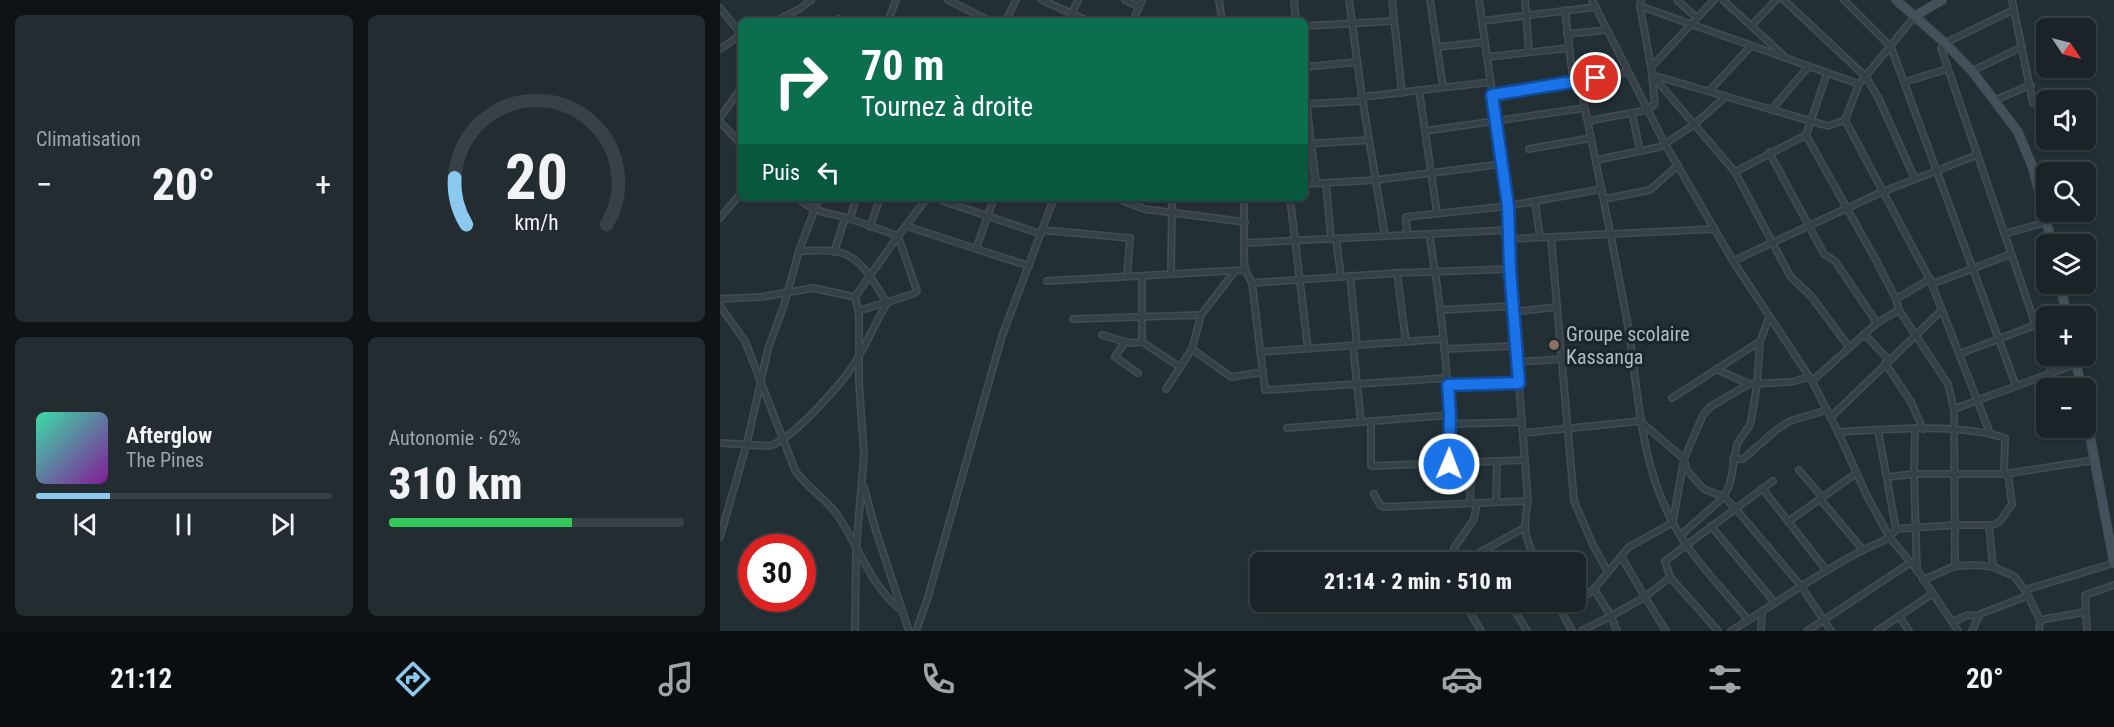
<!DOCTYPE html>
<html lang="fr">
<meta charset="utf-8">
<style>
body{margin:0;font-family:"Roboto Condensed",sans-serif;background:#232c30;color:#f1f3f6;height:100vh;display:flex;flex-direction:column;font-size:22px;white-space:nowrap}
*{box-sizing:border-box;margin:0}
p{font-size:20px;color:#9fa4a8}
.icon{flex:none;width:33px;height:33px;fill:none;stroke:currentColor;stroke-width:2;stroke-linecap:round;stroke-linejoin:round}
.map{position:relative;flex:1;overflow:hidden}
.side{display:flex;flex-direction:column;gap:15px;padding:15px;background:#0e1416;width:720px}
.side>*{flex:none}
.guide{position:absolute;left:18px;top:18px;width:570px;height:183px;border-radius:9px;box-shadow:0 2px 4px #0004,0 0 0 2px #384145;background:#0b6e4f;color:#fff;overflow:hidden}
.needle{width:39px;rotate:125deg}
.fabs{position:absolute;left:1316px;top:18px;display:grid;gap:12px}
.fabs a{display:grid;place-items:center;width:60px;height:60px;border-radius:9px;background:#1a2428;box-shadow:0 2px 4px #0004,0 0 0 2px #384145;font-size:30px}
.speed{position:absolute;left:18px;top:534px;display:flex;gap:12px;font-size:30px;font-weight:700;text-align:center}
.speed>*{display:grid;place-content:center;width:78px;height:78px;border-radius:50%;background:#1a2428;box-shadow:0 2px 4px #0004,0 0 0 2px #384145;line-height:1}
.speed .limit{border:9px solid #d22;background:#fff;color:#111}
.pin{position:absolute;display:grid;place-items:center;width:51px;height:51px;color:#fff;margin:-26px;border:3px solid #fff;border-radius:50%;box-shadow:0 2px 6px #0007}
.me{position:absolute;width:66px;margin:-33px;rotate:1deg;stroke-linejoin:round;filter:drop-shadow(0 0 4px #0008)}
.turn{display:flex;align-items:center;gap:21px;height:126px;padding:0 24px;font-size:27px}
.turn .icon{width:78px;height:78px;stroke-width:2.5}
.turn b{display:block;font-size:42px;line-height:51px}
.then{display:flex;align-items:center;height:57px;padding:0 24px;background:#0003;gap:12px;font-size:22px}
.big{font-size:45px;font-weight:800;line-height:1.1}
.side .widget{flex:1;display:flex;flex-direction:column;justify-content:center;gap:9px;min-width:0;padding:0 21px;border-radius:9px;background:#232c30}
.side .dial{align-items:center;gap:0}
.dial svg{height:156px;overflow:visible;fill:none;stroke:#384145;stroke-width:7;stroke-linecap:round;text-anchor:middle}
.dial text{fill:#f1f3f6;stroke:none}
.song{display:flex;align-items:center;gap:18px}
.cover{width:72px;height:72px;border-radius:9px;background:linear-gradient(135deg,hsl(160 70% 55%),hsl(290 70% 35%))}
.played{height:6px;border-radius:3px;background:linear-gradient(90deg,#8bc9ee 25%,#384145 25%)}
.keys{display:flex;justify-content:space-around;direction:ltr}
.heat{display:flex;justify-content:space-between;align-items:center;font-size:33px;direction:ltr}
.charge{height:9px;border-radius:4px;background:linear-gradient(90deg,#34c759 62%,#384145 0)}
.side .tiles{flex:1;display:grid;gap:15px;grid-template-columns:repeat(2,1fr)}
.trip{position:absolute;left:530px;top:552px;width:336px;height:60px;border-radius:9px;background:#1a2428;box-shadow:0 2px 4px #0004,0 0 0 2px #384145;font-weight:800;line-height:60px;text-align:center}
.menu{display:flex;height:96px;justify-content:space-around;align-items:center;background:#0a0e10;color:#9fa4a8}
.menu .icon{width:42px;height:42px}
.menu .on{color:#8bc9ee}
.menu b{font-size:27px;color:#f1f3f6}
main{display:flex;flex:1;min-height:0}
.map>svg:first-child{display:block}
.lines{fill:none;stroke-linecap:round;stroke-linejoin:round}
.street-casing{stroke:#424d53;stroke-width:8}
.secondary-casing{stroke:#424d53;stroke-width:10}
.street{stroke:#364147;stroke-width:5}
.secondary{stroke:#44515a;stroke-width:8}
.route-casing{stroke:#114b97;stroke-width:15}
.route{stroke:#1a73e8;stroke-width:10}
.education-dot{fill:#8d6e63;stroke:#1b262b;stroke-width:2}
.labels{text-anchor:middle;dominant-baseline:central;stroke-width:6;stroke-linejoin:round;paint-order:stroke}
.poi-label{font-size:20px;fill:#b0bcc3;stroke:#1b262b;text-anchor:start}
</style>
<main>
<section class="side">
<div class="tiles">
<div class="widget"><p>Climatisation</p>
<div class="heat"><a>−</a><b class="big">20°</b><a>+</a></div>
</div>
<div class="widget dial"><svg viewBox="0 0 100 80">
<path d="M14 69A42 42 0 1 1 86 69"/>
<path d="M14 69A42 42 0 0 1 8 45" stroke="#8bc9ee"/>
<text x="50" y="56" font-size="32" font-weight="700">20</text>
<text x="50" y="72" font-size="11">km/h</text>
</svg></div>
<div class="widget">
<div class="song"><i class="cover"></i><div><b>Afterglow</b><p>The Pines</p></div></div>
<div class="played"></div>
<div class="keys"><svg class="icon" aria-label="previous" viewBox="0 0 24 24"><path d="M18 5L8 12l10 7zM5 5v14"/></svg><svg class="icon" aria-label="pause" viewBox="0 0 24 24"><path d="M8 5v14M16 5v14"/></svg><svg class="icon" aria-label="next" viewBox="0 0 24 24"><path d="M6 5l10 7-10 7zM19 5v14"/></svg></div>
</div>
<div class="widget"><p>Autonomie · 62%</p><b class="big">310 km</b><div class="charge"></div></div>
</div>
</section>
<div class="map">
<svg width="1394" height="631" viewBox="0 0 1394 631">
<rect width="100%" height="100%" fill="#223036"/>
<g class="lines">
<defs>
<g id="street">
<polyline points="228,0 270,21"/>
<polyline points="322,0 368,21"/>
<polyline points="405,0 419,7"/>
<polyline points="499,0 502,21"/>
<polyline points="574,0 576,21"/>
<polyline points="629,0 642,97 665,236"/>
<polyline points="672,0 682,93"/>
<polyline points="710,0 723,87"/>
<path d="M 759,0 L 788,206 L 790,269 L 808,501 C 803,530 804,536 817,562"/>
<polyline points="805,0 809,52"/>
<polyline points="872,0 945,144 1013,261 1092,381 1118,432 1147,496 1170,538 1198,571 1238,631"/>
<polyline points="957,0 977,18"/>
<polyline points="1003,0 1063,55"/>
<polyline points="1064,0 1146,77 1158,97 1195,179"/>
<polyline points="1124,0 1171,47 1296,386"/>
<polyline points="1292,0 1313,103"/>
<polyline points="920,6 1139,84"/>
<polyline points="0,8 21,34"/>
<polyline points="845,10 853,81"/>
<polyline points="1293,10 1225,43 1221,48 1332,373"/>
<polyline points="56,21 81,8 91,0"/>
<polyline points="118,21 119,19 123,21"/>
<polyline points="168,21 176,0"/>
<polyline points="286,21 296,0"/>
<polyline points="349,21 358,0"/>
<polyline points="413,21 422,0"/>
<polyline points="762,21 876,7"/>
<polyline points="585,26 674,21"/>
<polyline points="1031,26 1056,0"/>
<polyline points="847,34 887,30"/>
<polyline points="717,47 765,42"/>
<polyline points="0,49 21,35"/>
<polyline points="767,57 849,48"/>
<polyline points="585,67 637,62"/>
<polyline points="931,67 994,0"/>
<polyline points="1252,71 1302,47"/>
<path d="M 859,80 C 876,162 893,243 908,326 C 919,394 919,460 953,523 C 970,556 1004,590 1028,620"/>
<polyline points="1185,82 1227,69"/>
<polyline points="699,90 717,213"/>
<polyline points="989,91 1031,46"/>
<polyline points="585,92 596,183"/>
<polyline points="772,95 908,72"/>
<polyline points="642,97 771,82"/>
<polyline points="1275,100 1311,85"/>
<polyline points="585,104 642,101"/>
<polyline points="1051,110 1089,66"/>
<polyline points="912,113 920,151"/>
<polyline points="0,118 21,88"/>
<polyline points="1125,120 1211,282 1270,433"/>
<polyline points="868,121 927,110 935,104 931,67 920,6 921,0"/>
<polyline points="0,122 21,144"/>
<polyline points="705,131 865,108"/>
<polyline points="1086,135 1157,262 1176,299 1179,310 1228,384 1234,409 1235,566"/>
<polyline points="585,144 649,140"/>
<polyline points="809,149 871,138"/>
<polyline points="1049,152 1104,254 1115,261 1157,323"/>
<polyline points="876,160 940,147 975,124 1006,96"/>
<polyline points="1015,172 1086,135 1107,73"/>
<polyline points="606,183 611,239"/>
<polyline points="585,184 656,180 782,164"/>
<path d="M 78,198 C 92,212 109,213 127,218 C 144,223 161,230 178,236 L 197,291 L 193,294 L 138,311"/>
<polyline points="214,198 321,234"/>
<polyline points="392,198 399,199 424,209 525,222"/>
<polyline points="524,198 524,257 525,270 532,283 545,390 727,378"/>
<polyline points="570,198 588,349"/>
<polyline points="884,199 930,190 958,165"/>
<polyline points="815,202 820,237"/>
<polyline points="0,218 21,193"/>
<polyline points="130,219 136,198"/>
<polyline points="186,226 309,266"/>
<polyline points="150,227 160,198"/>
<polyline points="322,230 410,238 407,276"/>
<path d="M 709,234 C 722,310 731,387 729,464"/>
<polyline points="1284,234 1327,222"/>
<polyline points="687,235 686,217 788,206 882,189"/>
<polyline points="831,237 854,501 873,545 888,572"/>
<polyline points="616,239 621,277"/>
<polyline points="789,239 995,229"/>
<polyline points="525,243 789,230"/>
<polyline points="256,249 274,198"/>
<polyline points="114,252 125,218"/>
<polyline points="1013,261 1162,192 1257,155"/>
<polyline points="677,273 686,342"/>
<polyline points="451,274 452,198"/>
<polyline points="630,276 637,345"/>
<polyline points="327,281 525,270"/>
<polyline points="532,283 677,273 790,269"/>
<polyline points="1212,284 1291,254"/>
<polyline points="135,297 139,313 139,383 144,454 136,551 135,631"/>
<polyline points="0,299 41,297 93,288 135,297 178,236 207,198"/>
<polyline points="1176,299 1210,279"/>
<path d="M 0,306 L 25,341 L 75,470 C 86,487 104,497 116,513 C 138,544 149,584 180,609"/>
<polyline points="720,310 793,306"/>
<polyline points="793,312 837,307"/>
<polyline points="353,319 481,315"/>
<polyline points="1144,334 1169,360"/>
<polyline points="382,335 409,343 422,342 460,367"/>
<polyline points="405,342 395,357 418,373"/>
<polyline points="422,342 422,276"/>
<polyline points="633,346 641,422"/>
<polyline points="1129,347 1091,296 1070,276 1015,172 932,75 1108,126 1125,120 1139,84 1195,16"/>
<polyline points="472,349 511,377 543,372"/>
<polyline points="724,349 796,346"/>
<polyline points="540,352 723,339"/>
<polyline points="1239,354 1326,321"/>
<polyline points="797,362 842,359"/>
<polyline points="1165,363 1191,402 1203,429"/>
<polyline points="996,369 1029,384 1071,382 1089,377"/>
<polyline points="1092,381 1157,323 1179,310"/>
<polyline points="727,385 799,383"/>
<polyline points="446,389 472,349 481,315 515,271"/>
<polyline points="952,398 1039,342"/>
<polyline points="1234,409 1356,364"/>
<polyline points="1111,417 1222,310"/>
<polyline points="651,421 651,465 652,466 805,460"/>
<polyline points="730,424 802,422"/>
<polyline points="567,428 730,415"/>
<polyline points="1195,428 1194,474 1197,571"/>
<path d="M 1118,432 C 1168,429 1238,423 1285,438 L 1284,474"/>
<polyline points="803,433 920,421 964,459 967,470 979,484 984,489 1004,497 1015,508 1081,586 1111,631"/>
<path d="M 0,443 L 49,446 C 72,441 127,378 139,356 C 149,338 157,320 167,303 C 156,286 143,259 122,253 C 109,249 93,251 79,251"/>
<polyline points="1013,459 1023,459 1056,430 1070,421 1107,410"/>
<polyline points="1079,470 1102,497"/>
<polyline points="1135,474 1100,499 1143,550"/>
<polyline points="1168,477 1194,474 1284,474 1375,460"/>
<polyline points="144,487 155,528 189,631"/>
<polyline points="1042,488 1107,571"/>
<polyline points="654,494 660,505 663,507 808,501"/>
<polyline points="776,502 777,461"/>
<polyline points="750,503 751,463"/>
<polyline points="953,521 964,459 983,415 990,407 1029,384"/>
<polyline points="1069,521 1100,499"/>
<path d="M 1269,525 C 1283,525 1283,513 1292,505 L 1288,473"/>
<polyline points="991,526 1055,603"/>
<polyline points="1176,529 1235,525 1269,525 1273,567"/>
<path d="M 961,536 C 973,522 989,512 1002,498 C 1014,485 1012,461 1017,445 C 1020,436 1029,430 1031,421 L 1037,385 L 1040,342 L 1049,317"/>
<polyline points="0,537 27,443 48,349 64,305 79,251 99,198"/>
<polyline points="766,551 771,562"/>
<polyline points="738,562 734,548 754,519 757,503"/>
<polyline points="742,562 804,528"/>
<polyline points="1203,580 1235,566 1257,565 1273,567 1294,576 1305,590 1320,620 1319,631"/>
<polyline points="1305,590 1394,563"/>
<polyline points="744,602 761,631"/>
<polyline points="790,602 807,631"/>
<polyline points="836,602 852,631"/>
<polyline points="842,613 874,589 909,547 952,523"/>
<polyline points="1179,616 1189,631"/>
<polyline points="1320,620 1365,612"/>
<polyline points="1232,622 1248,615 1257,616"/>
<polyline points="196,631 208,597 282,336 334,198"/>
<polyline points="861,631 891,616 874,589"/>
<polyline points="897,631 891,616 925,597 901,556"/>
<polyline points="946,631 925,597 950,577"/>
<polyline points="998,631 950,577 945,561 1053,481"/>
<path d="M 1011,631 C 1054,604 1096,575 1141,551 C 1153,544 1169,542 1176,529 L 1158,430"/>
<polyline points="1041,631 1042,611"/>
<polyline points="1087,631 1190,563"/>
<polyline points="1157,631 1212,594"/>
<polyline points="1252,631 1260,614 1307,596"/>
<polyline points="1367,631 1365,595 1394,585"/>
</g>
<g id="secondary">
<polyline points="1176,0 1225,43 1252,71 1298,132 1313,168 1332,244"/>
<polyline points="1195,16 1222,0"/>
<polyline points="1340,284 1347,316"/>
<polyline points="1355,356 1361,388"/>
<polyline points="1365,410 1394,563"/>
</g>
</defs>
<use href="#street" class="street-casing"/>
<use href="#secondary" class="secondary-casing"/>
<use href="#street" class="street"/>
<use href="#secondary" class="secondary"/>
</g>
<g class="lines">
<defs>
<polyline id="route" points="729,464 730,415 728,385 799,383 790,269 788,206 772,95 876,78"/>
</defs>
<use href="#route" class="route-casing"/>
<use href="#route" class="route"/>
</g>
<circle class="education-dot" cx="834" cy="345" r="6"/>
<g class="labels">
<g class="poi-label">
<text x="846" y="334">Groupe scolaire<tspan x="846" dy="23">Kassanga</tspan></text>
</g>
</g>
</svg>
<div class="fabs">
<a><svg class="needle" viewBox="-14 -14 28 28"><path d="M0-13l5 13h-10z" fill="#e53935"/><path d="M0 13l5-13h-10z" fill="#9fa4a8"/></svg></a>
<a><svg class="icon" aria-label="sound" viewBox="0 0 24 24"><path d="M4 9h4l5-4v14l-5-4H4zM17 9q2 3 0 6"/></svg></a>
<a><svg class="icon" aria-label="search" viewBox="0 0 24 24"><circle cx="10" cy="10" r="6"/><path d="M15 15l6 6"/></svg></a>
<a><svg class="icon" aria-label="layers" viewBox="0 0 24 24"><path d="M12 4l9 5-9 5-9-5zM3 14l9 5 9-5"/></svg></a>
<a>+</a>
<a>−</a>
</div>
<div class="speed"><div class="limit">30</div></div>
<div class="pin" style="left:876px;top:78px;background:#d93025"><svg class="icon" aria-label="arrive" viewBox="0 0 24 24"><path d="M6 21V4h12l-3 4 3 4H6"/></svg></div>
<svg class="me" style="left:729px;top:464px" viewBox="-20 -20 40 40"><circle r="17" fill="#1a73e8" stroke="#fff" stroke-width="3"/><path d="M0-11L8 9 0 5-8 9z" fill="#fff"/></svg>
<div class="trip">21:14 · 2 min · 510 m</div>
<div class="guide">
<div class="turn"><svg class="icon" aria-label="right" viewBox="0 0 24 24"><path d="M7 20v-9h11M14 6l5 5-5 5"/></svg><div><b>70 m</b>Tournez à droite</div></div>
<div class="then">Puis<svg class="icon" aria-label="left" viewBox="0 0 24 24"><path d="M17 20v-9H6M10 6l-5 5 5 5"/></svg></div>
</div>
</div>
</main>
<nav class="menu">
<b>21:12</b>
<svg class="icon on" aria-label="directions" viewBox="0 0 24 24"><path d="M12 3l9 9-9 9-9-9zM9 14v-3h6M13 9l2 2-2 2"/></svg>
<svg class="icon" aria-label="music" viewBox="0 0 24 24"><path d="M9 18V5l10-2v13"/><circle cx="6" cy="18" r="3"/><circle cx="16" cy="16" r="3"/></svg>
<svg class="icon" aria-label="phone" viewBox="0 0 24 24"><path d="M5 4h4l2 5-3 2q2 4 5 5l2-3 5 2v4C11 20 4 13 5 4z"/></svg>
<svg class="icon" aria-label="climate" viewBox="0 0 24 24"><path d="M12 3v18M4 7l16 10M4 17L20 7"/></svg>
<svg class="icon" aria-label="car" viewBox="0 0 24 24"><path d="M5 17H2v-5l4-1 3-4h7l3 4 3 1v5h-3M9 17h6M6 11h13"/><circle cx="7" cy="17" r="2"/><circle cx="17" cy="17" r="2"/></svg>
<svg class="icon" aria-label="filters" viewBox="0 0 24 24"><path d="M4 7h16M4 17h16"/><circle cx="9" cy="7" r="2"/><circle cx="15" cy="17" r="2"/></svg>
<b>20°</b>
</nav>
